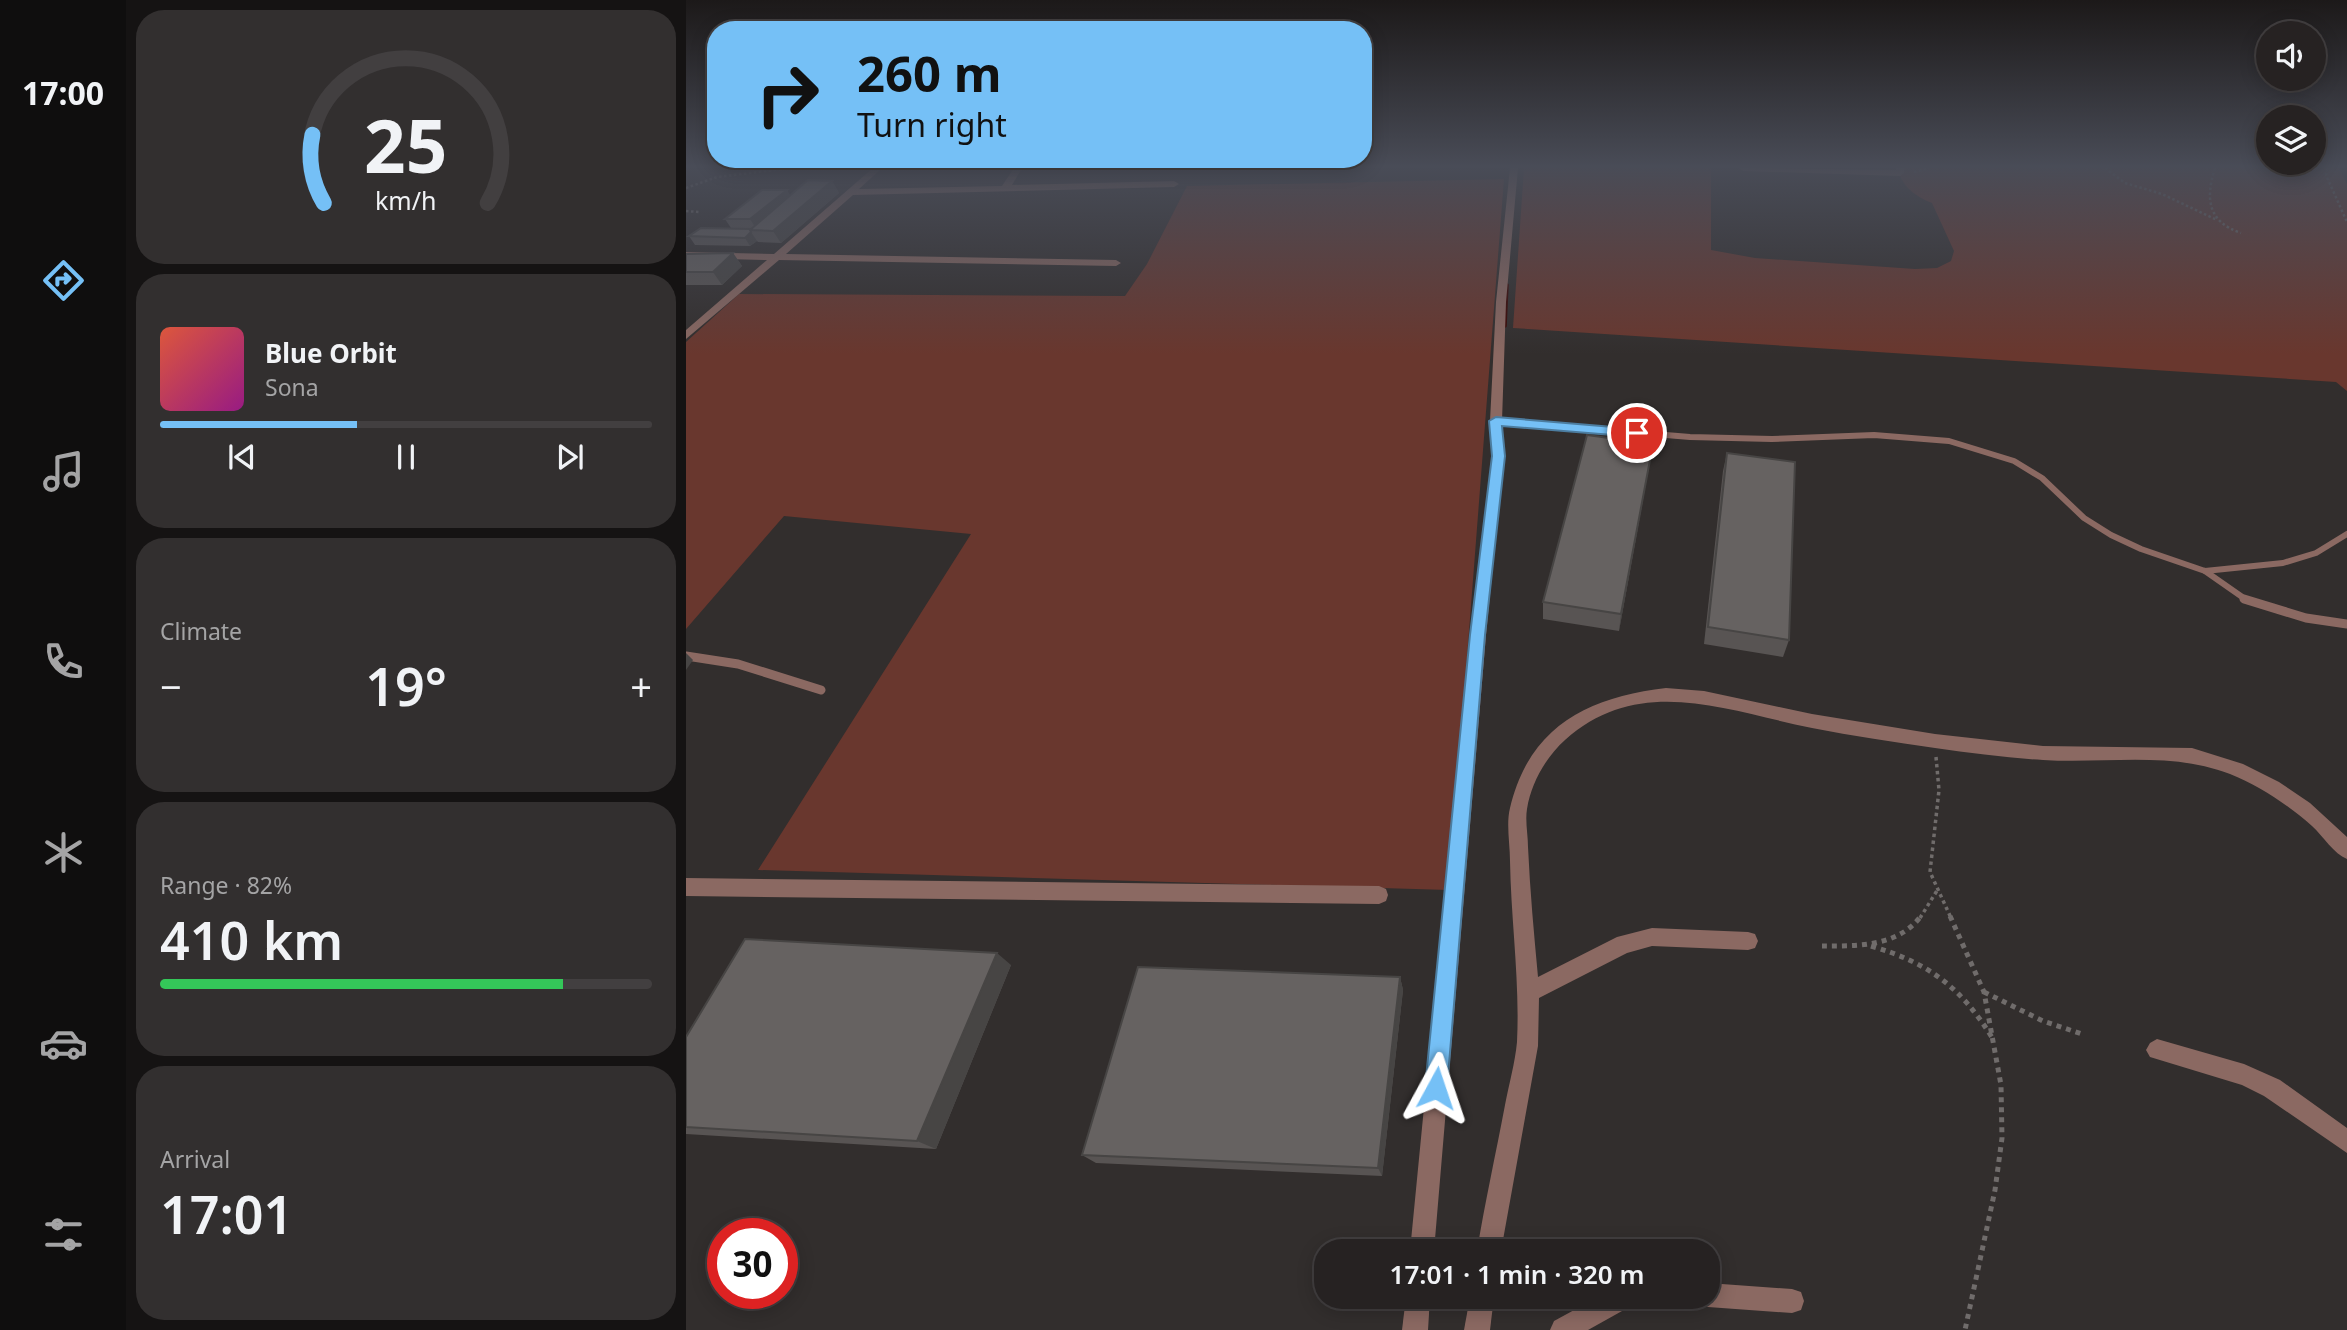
<!DOCTYPE html>
<meta charset="utf-8">
<style>
body{margin:0;font-family:"Noto Sans",sans-serif;background:#322f2f;color:#f1f3f6;height:100vh;display:flex;flex-direction:column;font-size:26px;white-space:nowrap}
*{box-sizing:border-box;margin:0}
p{font-size:23px;color:#a4a4a5}
.icon{flex:none;width:38px;height:38px;fill:none;stroke:currentColor;stroke-width:2;stroke-linecap:round;stroke-linejoin:round}
.map{position:relative;flex:1;overflow:hidden}
.panel{display:flex;flex-direction:column;gap:10px;padding:10px;background:#151313;width:560px}
.panel>*{flex:none}
.guide{position:absolute;left:21px;top:21px;width:665px;height:147px;border-radius:28px;box-shadow:0 4px 18px #0003,0 0 0 2px #423f40;background:#75c0f6;color:#111;overflow:hidden}
.fabs{position:absolute;left:1570px;top:21px;display:grid;gap:14px}
.fabs a{display:grid;place-items:center;width:70px;height:70px;border-radius:50%;background:#262222;box-shadow:0 4px 18px #0003,0 0 0 2px #423f40;font-size:35px}
.speed{position:absolute;left:21px;top:1218px;display:flex;gap:14px;font-size:35px;font-weight:700;text-align:center}
.speed>*{display:grid;place-content:center;width:91px;height:91px;border-radius:50%;background:#262222;box-shadow:0 4px 18px #0003,0 0 0 2px #423f40;line-height:1}
.speed .limit{border:10px solid #d22;background:#fff;color:#111}
.pin{position:absolute;display:grid;place-items:center;width:60px;height:60px;color:#fff;margin:-30px;border:4px solid #fff;border-radius:50%;box-shadow:0 2px 7px #0007}
.me{position:absolute;width:77px;margin:-38px;rotate:5deg;stroke-linejoin:round;filter:drop-shadow(0 0 5px #0008)}
.turn{display:flex;align-items:center;gap:24px;height:147px;padding:0 35px;font-size:32px}
.turn .icon{width:91px;height:91px;stroke-width:2.5}
.turn b{display:block;font-size:49px;line-height:60px}
.big{font-size:52px;font-weight:600;line-height:1.1}
.panel .widget{flex:1;display:flex;flex-direction:column;justify-content:center;gap:10px;min-width:0;padding:0 24px;border-radius:28px;background:#322f2f}
.panel .dial{align-items:center;gap:0}
.dial svg{height:182px;overflow:visible;fill:none;stroke:#423f40;stroke-width:7;stroke-linecap:round;text-anchor:middle}
.dial text{fill:#f1f3f6;stroke:none}
.song{display:flex;align-items:center;gap:21px}
.cover{width:84px;height:84px;border-radius:10px;background:linear-gradient(135deg,hsl(10 70% 55%),hsl(310 70% 35%))}
.played{height:7px;border-radius:4px;background:linear-gradient(90deg,#75c0f6 40%,#423f40 40%)}
.keys{display:flex;justify-content:space-around;direction:ltr}
.heat{display:flex;justify-content:space-between;align-items:center;font-size:38px;direction:ltr}
.charge{height:10px;border-radius:5px;background:linear-gradient(90deg,#34c759 82%,#423f40 0)}
.trip{position:absolute;left:628px;top:1239px;width:406px;height:70px;border-radius:28px;background:#262222;box-shadow:0 4px 18px #0003,0 0 0 2px #423f40;font-weight:600;line-height:70px;text-align:center}
main{display:flex;flex:1;min-height:0}
.tabs{display:flex;flex-direction:column;width:126px;justify-content:space-around;align-items:center;background:#0f0e0e;color:#a4a4a5}
.tabs .icon{width:49px;height:49px}
.tabs .selected{color:#75c0f6}
.tabs b{font-size:32px;color:#f1f3f6}
.map>svg:first-child{display:block}
.green{fill:#69372e}
.lines{fill:none;stroke-linecap:round;stroke-linejoin:round}
.stream{stroke:#390501;stroke-width:3.5}
.path-far2{stroke:#706c6b;stroke-width:2.5;stroke-dasharray:2.5 2.5;stroke-linecap:butt}
.path-far1{stroke:#706c6b;stroke-width:3.5;stroke-dasharray:3.5 3.5;stroke-linecap:butt}
.path{stroke:#706c6b;stroke-width:5;stroke-dasharray:5 5;stroke-linecap:butt}
.lane-far1{stroke:#8b6962;stroke-width:6}
.lane{stroke:#8b6962;stroke-width:9}
.street{fill:#8b6962;fill-rule:evenodd}
.wall{fill:#585453}
.shaded-wall{fill:#474544}
.building{fill:#666261;stroke:#474544;stroke-width:2}
.route{fill:#75c0f6;stroke:#4c7da0;stroke-width:2}
</style>
<main>
<nav class="tabs">
<b>17:00</b>
<svg class="icon selected" aria-label="directions" viewBox="0 0 24 24"><path d="M12 3l9 9-9 9-9-9zM9 14v-3h6M13 9l2 2-2 2"/></svg>
<svg class="icon" aria-label="music" viewBox="0 0 24 24"><path d="M9 18V5l10-2v13"/><circle cx="6" cy="18" r="3"/><circle cx="16" cy="16" r="3"/></svg>
<svg class="icon" aria-label="phone" viewBox="0 0 24 24"><path d="M5 4h4l2 5-3 2q2 4 5 5l2-3 5 2v4C11 20 4 13 5 4z"/></svg>
<svg class="icon" aria-label="climate" viewBox="0 0 24 24"><path d="M12 3v18M4 7l16 10M4 17L20 7"/></svg>
<svg class="icon" aria-label="car" viewBox="0 0 24 24"><path d="M5 17H2v-5l4-1 3-4h7l3 4 3 1v5h-3M9 17h6M6 11h13"/><circle cx="7" cy="17" r="2"/><circle cx="17" cy="17" r="2"/></svg>
<svg class="icon" aria-label="filters" viewBox="0 0 24 24"><path d="M4 7h16M4 17h16"/><circle cx="9" cy="7" r="2"/><circle cx="15" cy="17" r="2"/></svg>
</nav>
<section class="panel">
<div class="widget dial"><svg viewBox="0 0 100 80">
<path d="M14 69A42 42 0 1 1 86 69"/>
<path d="M14 69A42 42 0 0 1 9 39" stroke="#75c0f6"/>
<text x="50" y="56" font-size="32" font-weight="700">25</text>
<text x="50" y="72" font-size="11">km/h</text>
</svg></div>
<div class="widget">
<div class="song"><i class="cover"></i><div><b>Blue Orbit</b><p>Sona</p></div></div>
<div class="played"></div>
<div class="keys"><svg class="icon" aria-label="previous" viewBox="0 0 24 24"><path d="M18 5L8 12l10 7zM5 5v14"/></svg><svg class="icon" aria-label="pause" viewBox="0 0 24 24"><path d="M8 5v14M16 5v14"/></svg><svg class="icon" aria-label="next" viewBox="0 0 24 24"><path d="M6 5l10 7-10 7zM19 5v14"/></svg></div>
</div>
<div class="widget"><p>Climate</p>
<div class="heat"><a>−</a><b class="big">19°</b><a>+</a></div>
</div>
<div class="widget"><p>Range · 82%</p><b class="big">410 km</b><div class="charge"></div></div>
<div class="widget"><p>Arrival</p><b class="big">17:01</b></div>
</section>
<div class="map">
<svg width="1661" height="1330" viewBox="0 0 1661 1330">
<rect width="100%" height="100%" fill="#322e2d"/>
<g class="green">
<path d="M 838,168 L 1025,168 L 1025,250 L 1069,258 L 1229,269 L 1251,268 L 1265,261 L 1268,251 L 1246,203 C 1230,197 1215,186 1212,168 L 1653,168 L 1661,184 L 1661,391 L 1650,382 L 827,328 Z"/>
<polygon points="818,179 763,890 72,870 285,534 98,516 0,629 0,342 53,294 439,296 461,264 501,186"/>
</g>
<g class="lines">
<polyline class="stream" points="819,326 821,285"/>
<g class="path-far2">
<polyline points="118,168 172,168"/>
<polyline points="1419,168 1439,183 1476,194 1531,220"/>
<path d="M 1529,168 C 1519,199 1522,222 1555,233"/>
<polyline points="1641,168 1640,175 1661,222"/>
<polyline points="1228,172 1243,168"/>
<polyline points="0,188 31,177 105,168"/>
<polyline points="0,211 13,212"/>
</g>
<g class="path-far1">
<polyline points="1250,757 1253,790 1244,872 1265,918"/>
<polyline points="1234,918 1252,889"/>
</g>
<g class="path">
<polyline points="1264,916 1298,992 1315,1085 1316,1138 1309,1190 1279,1330"/>
<path d="M 1136,946 C 1171,946 1212,947 1235,916"/>
<path d="M 1185,946 C 1243,963 1275,987 1307,1039"/>
<polyline points="1298,992 1357,1021 1396,1034"/>
</g>
<g class="lane-far1">
<polyline points="810,421 1004,437 1086,439 1188,435 1263,441 1328,461 1356,478 1398,518 1425,535 1455,549 1519,571 1597,563 1630,553 1661,534"/>
<polyline points="1519,571 1562,601"/>
</g>
<g class="lane">
<polyline points="1558,599 1620,618 1661,624"/>
<polyline points="0,656 52,664 135,690"/>
</g>
<g class="street">
<polygon points="187,168 196,168 173,189 316,186 328,168 336,168 326,185 488,181 493,184 488,187 167,195 100,254 430,260 435,263 430,266 93,260 0,339 0,330 81,260 0,258 0,252 88,254"/>
<polygon points="824,168 832,168 820,302 816,421 818,456 800,635 748,1251 724,1251 784,635 806,456 804,421 810,302"/>
<polygon points="1053,168 1210,170 1210,168 1218,168 1218,173 1214,176 1057,171"/>
<path d="M 980,688 L 1018,691 L 1126,714 L 1249,734 L 1357,746 L 1506,748 L 1557,764 L 1593,782 L 1624,803 L 1661,837 L 1661,859 C 1648,854 1637,836 1626,826 C 1602,805 1574,786 1544,774 C 1484,751 1420,764 1357,760 C 1321,758 1285,753 1249,748 C 1208,742 1167,736 1126,728 C 1041,711 954,673 879,740 C 860,757 845,783 841,809 C 839,821 842,835 842,847 C 844,891 848,934 852,977 L 931,937 L 966,928 L 1062,932 L 1069,934 L 1072,941 L 1069,948 L 1062,950 L 966,946 L 941,953 L 853,998 L 852,1046 L 815,1251 L 791,1251 C 799,1202 810,1153 819,1105 C 823,1084 829,1063 831,1042 C 834,981 825,921 824,861 C 824,844 820,824 824,808 C 843,726 903,697 980,688 Z"/>
<polygon points="0,878 693,886 700,889 702,895 700,901 693,904 0,896"/>
<polygon points="1471,1039 1558,1064 1594,1080 1661,1128 1661,1153 1578,1096 1556,1085 1464,1057 1460,1050 1464,1043"/>
<polygon points="1022,1283 1106,1289 1115,1292 1118,1301 1115,1310 1106,1313 1022,1307 1013,1304 1010,1297 1022,1297"/>
<polygon points="720,1297 744,1297 742,1330 716,1330"/>
<polygon points="784,1297 808,1297 804,1330 778,1330"/>
<polygon points="912,1297 948,1297 945,1306 902,1330 864,1330 868,1321"/>
</g>
</g>
<g class="wall">
<polygon points="146,181 153,193 95,243 72,242 71,241 64,246 9,245 3,236 45,228 39,219 101,190 104,196"/>
<polygon points="47,253 56,266 36,285 0,285 0,254"/>
<polygon points="1041,453 1103,640 1097,657 1018,644 1037,471"/>
<polygon points="964,461 933,631 857,619 857,602"/>
<polygon points="325,965 250,1149 0,1134 0,1037"/>
<polygon points="714,977 717,990 696,1176 410,1163 396,1155"/>
</g>
<g class="shaded-wall">
<polygon points="146,181 153,193 95,243 87,231"/>
<polygon points="101,190 108,202 71,230 64,219"/>
<polygon points="65,232 71,241 64,246 59,238"/>
<polygon points="47,253 56,266 36,285 27,272"/>
<polygon points="967,444 964,461 933,631 935,614"/>
<polygon points="0,653 7,660 0,670"/>
<polygon points="311,953 325,965 250,1149 231,1141"/>
<polygon points="714,977 717,990 696,1176 692,1168"/>
</g>
<g class="building">
<polygon points="122,180 146,181 87,231 64,230"/>
<polygon points="76,190 101,190 64,219 39,219"/>
<polygon points="15,228 65,229 64,230 65,232 59,238 3,236"/>
<polygon points="47,253 27,272 0,272 0,254"/>
<polygon points="901,435 967,444 935,614 857,602"/>
<polygon points="1041,453 1109,462 1103,640 1022,627"/>
<polygon points="59,939 311,953 231,1141 0,1127 0,1037"/>
<polygon points="452,967 714,977 692,1168 396,1155"/>
</g>
<linearGradient id="sky" x2="0" y2="1"><stop stop-color="#1c1919"/><stop offset="0.47" stop-color="#494c57"/><stop offset="1" stop-color="#494c57" stop-opacity="0"/></linearGradient>
<rect width="1661" height="354" fill="url(#sky)"/>
<polygon class="route" points="810,417 951,429 957,433 951,437 816,426 819,456 799,635 761,1088 758,1096 750,1099 742,1096 739,1088 784,635 806,456 803,421"/>
</svg>
<div class="fabs">
<a><svg class="icon" aria-label="sound" viewBox="0 0 24 24"><path d="M4 9h4l5-4v14l-5-4H4zM17 9q2 3 0 6"/></svg></a>
<a><svg class="icon" aria-label="layers" viewBox="0 0 24 24"><path d="M12 4l9 5-9 5-9-5zM3 14l9 5 9-5"/></svg></a>
</div>
<div class="speed"><div class="limit">30</div></div>
<div class="pin" style="left:951px;top:433px;background:#d93025"><svg class="icon" aria-label="arrive" viewBox="0 0 24 24"><path d="M6 21V4h12l-3 4 3 4H6"/></svg></div>
<svg class="me" style="left:750px;top:1088px" viewBox="-20 -20 40 40"><path d="M0-17L14 15 0 8-14 15z" fill="#75c0f6" stroke="#fff" stroke-width="4"/></svg>
<div class="trip">17:01 · 1 min · 320 m</div>
<div class="guide">
<div class="turn"><svg class="icon" aria-label="right" viewBox="0 0 24 24"><path d="M7 20v-9h11M14 6l5 5-5 5"/></svg><div><b>260 m</b>Turn right</div></div>
</div>
</div>
</main>
